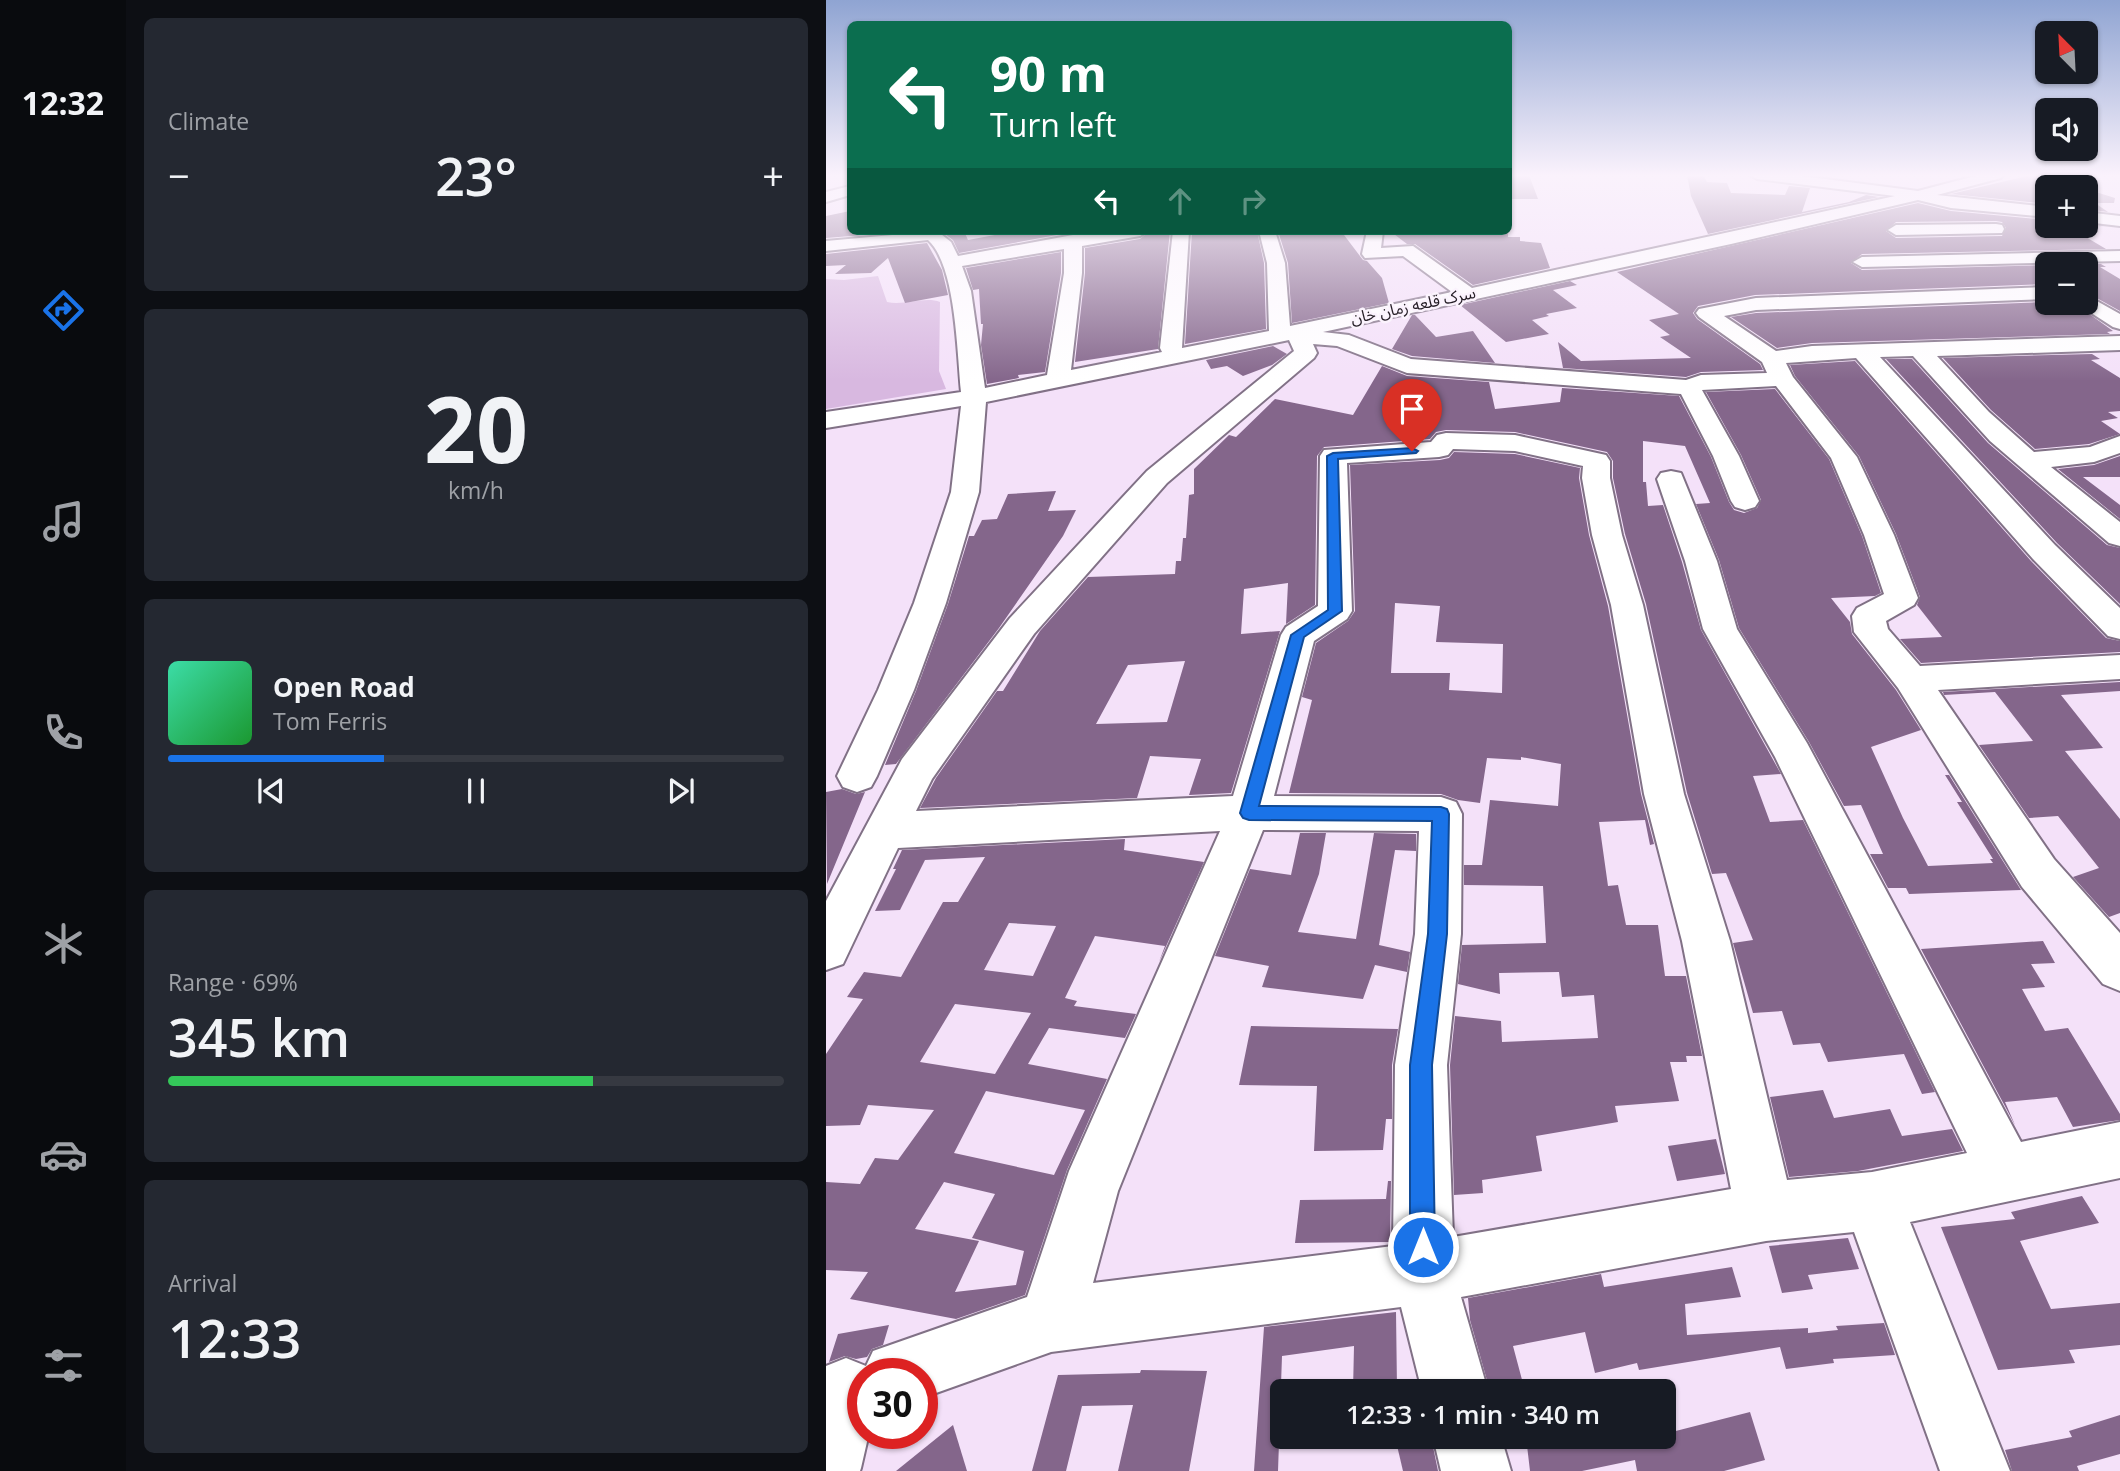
<!DOCTYPE html>
<meta charset="utf-8">
<style>
body{margin:0;font-family:"Open Sans","Noto Sans Arabic",sans-serif;background:#242831;color:#f1f3f6;height:100vh;display:flex;flex-direction:column;font-size:26px;white-space:nowrap}
*{box-sizing:border-box;margin:0}
p{font-size:23px;color:#9ea1a6}
.icon{flex:none;width:38px;height:38px;fill:none;stroke:currentColor;stroke-width:2;stroke-linecap:round;stroke-linejoin:round}
.map{position:relative;flex:1;overflow:hidden}
.panel{display:flex;flex-direction:column;gap:18px;padding:18px;background:#0d0f14;width:700px}
.panel>*{flex:none}
.guide{position:absolute;left:21px;top:21px;width:665px;height:214px;border-radius:10px;box-shadow:0 2px 5px #0004;background:#0b6e4f;color:#fff;overflow:hidden}
.needle{width:46px;rotate:336deg}
.buttons{position:absolute;left:1209px;top:21px;display:grid;gap:14px}
.buttons a{display:grid;place-items:center;width:63px;height:63px;border-radius:10px;background:#171b24;box-shadow:0 2px 5px #0004;font-size:35px}
.speed{position:absolute;left:21px;top:1358px;display:flex;gap:14px;font-size:35px;font-weight:700;text-align:center}
.speed>*{display:grid;place-content:center;width:91px;height:91px;border-radius:50%;background:#171b24;box-shadow:0 2px 5px #0004;line-height:1}
.speed .limit{border:10px solid #d22;background:#fff;color:#111}
.pin{position:absolute;display:grid;place-items:center;width:60px;height:60px;color:#fff;margin:-72px -30px;border-radius:50% 50% 50% 0;rotate:-45deg;box-shadow:0 0 7px #0007}
.pin .icon{rotate:45deg}
.me{position:absolute;width:77px;margin:-38px;rotate:0deg;stroke-linejoin:round;filter:drop-shadow(0 0 5px #0008)}
.turn{display:flex;align-items:center;gap:24px;height:147px;padding:0 28px;font-size:32px}
.turn .icon{width:91px;height:91px;stroke-width:2.5}
.turn b{display:block;font-size:49px;line-height:60px}
.lanes{display:flex;align-items:center;height:66px;padding:0 28px;background:#0003;justify-content:center;gap:35px;direction:ltr}
.lanes .off{opacity:.35}
.big{font-size:52px;font-weight:600;line-height:1.1}
.panel .widget{flex:1;display:flex;flex-direction:column;justify-content:center;gap:10px;min-width:0;padding:0 24px;border-radius:10px;background:#242831}
.panel .dial{align-items:center;gap:0}
.dial b{font-size:91px;line-height:1}
.song{display:flex;align-items:center;gap:21px}
.cover{width:84px;height:84px;border-radius:10px;background:linear-gradient(135deg,hsl(160 70% 55%),hsl(130 70% 35%))}
.played{height:7px;border-radius:4px;background:linear-gradient(90deg,#1a73e8 35%,#363941 35%)}
.keys{display:flex;justify-content:space-around;direction:ltr}
.heat{display:flex;justify-content:space-between;align-items:center;font-size:38px;direction:ltr}
.charge{height:10px;border-radius:5px;background:linear-gradient(90deg,#34c759 69%,#363941 0)}
.trip{position:absolute;left:444px;top:1379px;width:406px;height:70px;border-radius:10px;background:#171b24;box-shadow:0 2px 5px #0004;font-weight:600;line-height:70px;text-align:center}
main{display:flex;flex:1;min-height:0}
.dock{display:flex;flex-direction:column;width:126px;justify-content:space-around;align-items:center;background:#090b0e;color:#9ea1a6}
.dock .icon{width:49px;height:49px}
.dock .current{color:#1a73e8}
.dock b{font-size:32px;color:#f1f3f6}
.map>svg:first-child{display:block}
.green{fill:#d8b8e0}
.building{fill:#84668b;fill-rule:evenodd}
.lines{fill:none;stroke-linecap:round;stroke-linejoin:round}
.minor-casing{stroke:#817186;stroke-width:4}
.minor{fill:#fff;fill-rule:evenodd}
.route{fill:#1a73e8;stroke:#114b97;stroke-width:2}
.labels{text-anchor:middle;dominant-baseline:central;stroke-width:5;stroke-linejoin:round;paint-order:stroke}
.far-street-label{font-size:16px;fill:#241d25;stroke:#fbf3fd}
</style>
<main>
<nav class="dock">
<b>12:32</b>
<svg class="icon current" aria-label="directions" viewBox="0 0 24 24"><path d="M12 3l9 9-9 9-9-9zM9 14v-3h6M13 9l2 2-2 2"/></svg>
<svg class="icon" aria-label="music" viewBox="0 0 24 24"><path d="M9 18V5l10-2v13"/><circle cx="6" cy="18" r="3"/><circle cx="16" cy="16" r="3"/></svg>
<svg class="icon" aria-label="phone" viewBox="0 0 24 24"><path d="M5 4h4l2 5-3 2q2 4 5 5l2-3 5 2v4C11 20 4 13 5 4z"/></svg>
<svg class="icon" aria-label="climate" viewBox="0 0 24 24"><path d="M12 3v18M4 7l16 10M4 17L20 7"/></svg>
<svg class="icon" aria-label="car" viewBox="0 0 24 24"><path d="M5 17H2v-5l4-1 3-4h7l3 4 3 1v5h-3M9 17h6M6 11h13"/><circle cx="7" cy="17" r="2"/><circle cx="17" cy="17" r="2"/></svg>
<svg class="icon" aria-label="filters" viewBox="0 0 24 24"><path d="M4 7h16M4 17h16"/><circle cx="9" cy="7" r="2"/><circle cx="15" cy="17" r="2"/></svg>
</nav>
<section class="panel">
<div class="widget"><p>Climate</p>
<div class="heat"><a>−</a><b class="big">23°</b><a>+</a></div>
</div>
<div class="widget dial"><b>20</b><p>km/h</p></div>
<div class="widget">
<div class="song"><i class="cover"></i><div><b>Open Road</b><p>Tom Ferris</p></div></div>
<div class="played"></div>
<div class="keys"><svg class="icon" aria-label="previous" viewBox="0 0 24 24"><path d="M18 5L8 12l10 7zM5 5v14"/></svg><svg class="icon" aria-label="pause" viewBox="0 0 24 24"><path d="M8 5v14M16 5v14"/></svg><svg class="icon" aria-label="next" viewBox="0 0 24 24"><path d="M6 5l10 7-10 7zM19 5v14"/></svg></div>
</div>
<div class="widget"><p>Range · 69%</p><b class="big">345 km</b><div class="charge"></div></div>
<div class="widget"><p>Arrival</p><b class="big">12:33</b></div>
</section>
<div class="map">
<svg width="1294" height="1471" viewBox="0 0 1294 1471">
<rect width="100%" height="100%" fill="#f4e1f9"/>
<path class="green" d="M 52,276 L 61,302 C 78,306 99,296 114,302 L 113,371 L 120,389 L 0,409 L 0,279 L 18,280 Z"/>
<g class="building">
<polygon points="682,175 703,175 712,199 682,199"/>
<polygon points="861,175 877,175 881,182 901,183 905,193 959,195 963,186 984,188 976,212 1023,202 1040,195 1053,197 882,234 865,196"/>
<polygon points="1205,175 1217,175 1255,187 1222,187 1222,204 1125,194"/>
<polygon points="1260,189 1289,198 1288,203 1269,203 1282,212 1260,209"/>
<path d="M 1092,203 L 1125,211 L 1222,220 L 1222,226 L 1282,227 L 1243,227 L 1280,249 L 1036,254 L 1025,263 L 1036,270 L 1222,265 L 1222,284 L 929,295 L 872,306 L 867,313 L 871,319 L 934,364 L 937,370 L 875,372 L 860,377 L 737,368 L 732,342 L 755,361 L 865,358 L 834,337 L 844,335 L 823,320 L 853,314 L 791,272 ZM 1170,221 L 1176,222 L 1180,228 L 1176,236 L 1070,238 L 1060,231 L 1070,222 Z"/>
<polygon points="24,211 24,231 49,231 50,234 0,238 0,216"/>
<polygon points="115,231 138,231 142,240 190,231 273,231 247,232 133,253 127,240"/>
<polygon points="324,231 344,231 332,349 249,362 259,273 259,248 314,239"/>
<polygon points="366,231 431,231 438,263 440,329 359,344"/>
<polygon points="452,231 515,231 537,260 541,261 556,278 563,303 466,323 462,263"/>
<polygon points="564,231 682,231 682,237 694,237 694,241 715,243 724,268 647,285 589,244 581,244"/>
<polygon points="101,243 116,270 122,295 79,303 62,258 45,273 9,274 20,265 0,266 0,254"/>
<polygon points="235,252 235,273 219,372 192,375 193,378 161,384 155,345 157,324 155,324 153,289 147,290 140,268"/>
<polygon points="1260,264 1275,264 1280,267 1274,267 1294,279 1294,311 1260,292"/>
<polygon points="744,281 751,285 727,290 751,308 720,314 723,316 706,320 723,334 680,342 634,305"/>
<polygon points="1222,302 1248,303 1287,331 1281,332 1284,334 986,343 951,348 905,317 930,313"/>
<polygon points="586,315 589,315 610,337 647,331 669,363 586,356 566,349"/>
<polygon points="447,346 461,354 446,365 417,376 401,366 385,369 380,360"/>
<polygon points="1266,354 1274,359 1265,360 1294,378 1294,411 1282,412 1292,418 1275,421 1294,434 1263,444 1209,449 1165,410 1117,358"/>
<polygon points="1060,359 1086,359 1162,443 1281,545 1294,548 1294,604 1231,543"/>
<polygon points="1029,361 1205,561 1280,638 1294,641 1294,652 1095,663 1074,639 1116,637 1091,605 1094,597 1070,534 1033,456 969,376 964,365"/>
<path d="M 556,366 L 581,376 L 663,382 L 669,409 L 734,402 L 736,388 L 853,396 L 885,457 L 903,502 L 908,510 L 918,513 L 931,508 L 935,500 L 915,455 L 880,392 L 949,389 L 1003,459 L 1036,536 L 1055,593 L 1049,596 L 1005,598 L 1024,622 L 1026,634 L 1070,690 L 1095,730 L 1045,747 L 1077,818 L 1102,866 L 1167,863 L 1164,859 L 1167,859 L 1131,802 L 1136,802 L 1119,775 L 1123,775 L 1195,890 L 1083,894 L 1080,888 L 1062,888 L 1044,854 L 1057,854 L 1035,805 L 1018,806 L 983,742 L 913,628 L 893,560 L 870,504 L 884,503 L 859,446 L 817,441 L 817,482 L 820,482 L 822,506 L 837,505 L 856,562 L 875,630 L 955,774 L 927,776 L 944,822 L 977,820 L 1109,1092 L 1096,1094 L 1078,1054 L 1002,1062 L 994,1043 L 967,1045 L 956,1011 L 927,1013 L 907,943 L 927,940 L 900,873 L 886,874 L 861,793 L 820,604 L 799,534 L 787,478 L 787,461 L 781,452 L 689,432 L 620,430 L 610,432 L 604,439 L 498,447 L 491,456 L 489,605 L 460,624 L 462,583 L 418,589 L 415,634 L 454,631 L 405,793 L 363,795 L 375,759 L 324,756 L 311,798 L 94,808 L 110,778 L 171,691 L 177,691 L 214,631 L 262,577 L 349,574 L 350,561 L 355,561 L 357,538 L 360,538 L 363,495 L 368,494 L 368,469 L 403,435 L 410,437 L 449,399 L 527,415 ZM 359,661 L 341,722 L 270,724 L 302,665 Z"/>
<path d="M 628,452 L 689,454 L 754,468 L 753,478 L 763,535 L 782,606 L 815,794 L 828,844 L 824,845 L 819,820 L 773,822 L 782,886 L 792,885 L 800,925 L 832,925 L 839,976 L 860,976 L 876,1056 L 860,1056 L 861,1062 L 844,1062 L 853,1101 L 789,1106 L 792,1122 L 710,1136 L 716,1171 L 656,1180 L 657,1193 L 628,1195 L 624,1065 L 629,1016 L 675,1021 L 676,1042 L 772,1038 L 768,995 L 736,997 L 733,972 L 673,973 L 674,994 L 632,984 L 636,945 L 720,943 L 717,886 L 638,885 L 638,865 L 656,865 L 664,800 L 732,806 L 735,764 L 695,757 L 695,760 L 661,758 L 654,803 L 632,800 L 615,794 L 463,793 L 486,700 L 476,697 L 490,643 L 522,621 L 529,611 L 524,465 L 614,460 L 623,458 ZM 569,603 L 614,606 L 610,642 L 677,644 L 676,693 L 623,690 L 624,673 L 565,673 Z"/>
<polygon points="1294,456 1294,477 1257,477 1294,505 1294,519 1232,469 1268,465"/>
<polygon points="230,491 222,511 250,510 237,536 173,628 70,764 59,765 90,691 122,604 143,536 148,536 156,520 171,519 182,494"/>
<polygon points="1294,682 1294,691 1235,695 1277,748 1239,751 1294,819 1294,913 1283,917 1247,877 1273,868 1232,816 1203,818 1153,745 1207,741 1169,692 1118,695 1117,692"/>
<polygon points="16,789 30,794 39,792 1,884 0,792"/>
<polygon points="474,833 500,833 493,874 472,932 530,939 548,833 590,834 590,851 569,850 553,945 584,952 581,972 549,965 537,999 436,987 443,966 389,956 424,869 465,875"/>
<path d="M 299,839 L 298,850 L 378,862 L 333,962 L 339,946 L 269,936 L 239,998 L 251,1001 L 248,1006 L 310,1014 L 299,1038 L 223,1028 L 202,1064 L 281,1079 L 241,1170 L 199,1295 L 130,1319 L 24,1299 L 42,1272 L 0,1270 L 0,1182 L 34,1184 L 49,1158 L 72,1160 L 108,1110 L 42,1105 L 34,1125 L 0,1126 L 0,1054 L 37,999 L 21,997 L 38,972 L 75,977 L 117,902 L 132,902 L 159,857 L 99,860 L 74,910 L 49,911 L 70,869 L 67,869 L 76,850 ZM 183,923 L 230,926 L 207,976 L 158,970 ZM 129,1004 L 205,1013 L 169,1074 L 94,1062 ZM 160,1091 L 259,1110 L 228,1175 L 128,1153 ZM 118,1182 L 169,1194 L 146,1238 L 198,1251 L 190,1285 L 129,1292 L 153,1241 L 89,1229 Z"/>
<polygon points="1217,941 1229,963 1205,964 1219,987 1196,989 1219,1031 1242,1028 1294,1114 1294,1120 1247,1127 1231,1097 1179,1102 1189,1125 1095,949"/>
<polygon points="425,1026 572,1029 566,1065 566,1119 560,1119 557,1150 488,1151 491,1086 413,1085"/>
<polygon points="997,1090 1008,1118 1064,1109 1076,1136 1126,1129 1137,1151 1032,1171 963,1177 944,1097"/>
<polygon points="890,1139 899,1174 851,1181 842,1146"/>
<polygon points="562,1181 565,1181 564,1242 469,1243 474,1200 560,1199"/>
<polygon points="1256,1196 1273,1223 1194,1241 1225,1309 1294,1303 1294,1345 1243,1350 1249,1363 1172,1370 1115,1227 1189,1219 1185,1212"/>
<polygon points="1022,1238 1033,1269 982,1275 987,1289 956,1293 943,1246"/>
<polygon points="906,1267 915,1297 859,1304 861,1335 982,1328 982,1333 1012,1330 1010,1326 1058,1323 1069,1355 1007,1359 1008,1363 960,1369 954,1347 813,1370 811,1363 769,1373 759,1332 687,1346 699,1391 664,1391 644,1320 642,1298 775,1274 778,1287"/>
<polygon points="570,1312 571,1389 527,1391 528,1346 456,1356 452,1471 428,1471 438,1327"/>
<polygon points="63,1325 57,1345 46,1349 41,1357 30,1359 19,1356 3,1362 12,1334"/>
<polygon points="315,1370 381,1371 363,1471 292,1471 307,1405 256,1406 240,1471 206,1471 232,1375 314,1373"/>
<polygon points="924,1412 939,1460 898,1471 811,1471 809,1460 756,1471 704,1471 700,1437 838,1437 838,1434"/>
<polygon points="1294,1415 1294,1454 1251,1466 1253,1471 1186,1471 1179,1450 1246,1437 1243,1431"/>
<polygon points="127,1425 141,1471 70,1471"/>
<polygon points="569,1437 605,1437 612,1471 577,1471"/>
</g>
<g class="lines">
<defs>
<g id="minor">
<path d="M 924,175 L 968,175 L 1092,191 L 1153,175 L 1177,175 L 1175,178 L 1111,195 L 1222,207 L 1222,217 L 1125,208 L 1092,200 L 905,244 L 497,332 L 523,335 L 585,359 L 860,380 L 875,375 L 941,373 L 936,362 L 873,317 L 870,313 L 873,309 L 930,298 L 1222,287 L 1222,299 L 930,310 L 898,316 L 950,351 L 986,346 L 1294,336 L 1294,350 L 1111,356 L 1163,412 L 1208,452 L 1264,447 L 1294,436 L 1294,453 L 1268,462 L 1225,467 L 1294,522 L 1294,546 L 1283,543 L 1164,441 L 1087,356 L 1054,357 L 1229,545 L 1294,608 L 1294,639 L 1282,636 L 1207,559 L 1030,358 L 960,363 L 967,377 L 1031,457 L 1068,535 L 1092,598 L 1088,605 L 1060,621 L 1062,629 L 1094,666 L 1294,655 L 1294,679 L 1112,690 L 1228,859 L 1294,933 L 1294,991 L 1277,984 L 1196,887 L 1072,688 L 1028,632 L 1026,616 L 1031,608 L 1058,594 L 1038,535 L 1005,458 L 950,386 L 876,390 L 913,456 L 933,501 L 929,507 L 919,510 L 909,507 L 905,501 L 887,456 L 855,394 L 581,373 L 511,346 L 487,344 L 491,353 L 488,358 L 341,483 L 208,634 L 106,779 L 90,811 L 407,796 L 455,635 L 460,627 L 492,606 L 494,456 L 498,450 L 605,442 L 611,435 L 620,433 L 689,435 L 780,455 L 784,461 L 784,478 L 796,535 L 817,605 L 858,794 L 904,941 L 961,1180 L 1046,1172 L 1141,1153 L 949,757 L 877,629 L 859,561 L 831,479 L 835,473 L 845,471 L 855,473 L 891,561 L 911,629 L 981,743 L 1195,1142 L 1294,1122 L 1294,1178 L 1084,1222 L 1184,1471 L 1114,1471 L 1028,1232 L 940,1241 L 635,1297 L 662,1391 L 596,1391 L 575,1307 L 225,1352 L 96,1398 L 96,1374 L 37,1374 L 37,1433 L 43,1433 L 35,1468 L 34,1471 L 0,1471 L 0,1366 L 20,1358 L 40,1366 L 47,1351 L 201,1297 L 243,1171 L 394,831 L 72,848 L 17,964 L 0,970 L 0,901 L 76,759 L 184,618 L 321,471 L 468,351 L 463,340 L 160,402 L 153,492 L 120,603 L 88,690 L 51,776 L 45,787 L 31,792 L 17,787 L 11,776 L 52,690 L 88,603 L 125,492 L 135,406 L 0,428 L 0,412 L 135,392 C 131,352 130,265 102,240 L 0,251 L 0,241 L 111,231 L 125,242 L 132,256 L 247,235 L 322,231 L 314,236 L 256,246 L 256,273 L 245,370 L 336,352 L 334,348 L 347,231 L 363,231 L 356,348 L 443,331 L 441,263 L 433,231 L 449,231 L 459,263 L 464,326 L 626,292 L 577,256 L 539,258 L 536,254 L 541,231 L 557,231 L 555,248 L 587,246 L 646,288 L 1069,196 L 931,179 ZM 238,249 L 238,273 L 221,375 L 159,388 L 145,291 L 136,266 ZM 627,449 L 689,451 L 757,466 L 756,478 L 766,535 L 785,605 L 818,794 L 856,941 L 905,1189 L 627,1237 L 621,1065 L 635,934 L 636,814 L 630,802 L 615,797 L 448,796 L 488,641 L 521,619 L 526,611 L 521,463 L 613,457 L 622,455 ZM 437,830 L 593,831 L 589,934 L 569,1065 L 567,1246 L 267,1283 L 292,1191 Z"/>
<polygon points="24,186 24,195 0,202 0,192"/>
<polygon points="1260,212 1294,216 1294,226 1260,222"/>
<polygon points="1170,224 1176,225 1178,229 1176,233 1070,235 1062,230 1070,225"/>
<polygon points="1294,251 1294,261 1036,267 1027,262 1036,257"/>
<polygon points="1260,295 1294,314 1294,329 1287,327 1253,305 1251,303 1260,303"/>
<polygon points="607,1437 675,1437 685,1471 615,1471"/>
</g>
</defs>
<use href="#minor" class="minor-casing"/>
<use href="#minor" class="minor"/>
</g>
<linearGradient id="sky" x2="0" y2="1"><stop stop-color="#8fa4d2"/><stop offset="0.46" stop-color="#faf2fc"/><stop offset="1" stop-color="#faf2fc" stop-opacity="0"/></linearGradient>
<rect width="1294" height="381" fill="url(#sky)"/>
<polygon class="route" points="586,448 592,451 590,453 512,459 516,611 478,637 433,806 615,807 621,809 623,814 621,934 606,1065 609,1247 605,1256 597,1259 588,1256 584,1247 584,1065 602,934 606,821 423,820 417,818 414,813 465,635 502,610 501,456 507,453"/>
<g class="labels">
<g class="far-street-label">
<text transform="translate(587 305) rotate(-12)">سرک قلعه زمان خان</text>
</g>
</g>
</svg>
<div class="buttons">
<a><svg class="needle" viewBox="-14 -14 28 28"><path d="M0-13l5 13h-10z" fill="#e53935"/><path d="M0 13l5-13h-10z" fill="#9ea1a6"/></svg></a>
<a><svg class="icon" aria-label="sound" viewBox="0 0 24 24"><path d="M4 9h4l5-4v14l-5-4H4zM17 9q2 3 0 6"/></svg></a>
<a>+</a>
<a>−</a>
</div>
<div class="speed"><div class="limit">30</div></div>
<div class="pin" style="left:586px;top:451px;background:#d93025"><svg class="icon" aria-label="arrive" viewBox="0 0 24 24"><path d="M6 21V4h12l-3 4 3 4H6"/></svg></div>
<svg class="me" style="left:597px;top:1247px" viewBox="-20 -20 40 40"><circle r="17" fill="#1a73e8" stroke="#fff" stroke-width="3"/><path d="M0-11L8 9 0 5-8 9z" fill="#fff"/></svg>
<div class="trip">12:33 · 1 min · 340 m</div>
<div class="guide">
<div class="turn"><svg class="icon" aria-label="left" viewBox="0 0 24 24"><path d="M17 20v-9H6M10 6l-5 5 5 5"/></svg><div><b>90 m</b>Turn left</div></div>
<div class="lanes"><svg class="icon" aria-label="left" viewBox="0 0 24 24"><path d="M17 20v-9H6M10 6l-5 5 5 5"/></svg><svg class="icon off" aria-label="ahead" viewBox="0 0 24 24"><path d="M12 20V5M6 11l6-6 6 6"/></svg><svg class="icon off" aria-label="right" viewBox="0 0 24 24"><path d="M7 20v-9h11M14 6l5 5-5 5"/></svg></div>
</div>
</div>
</main>
